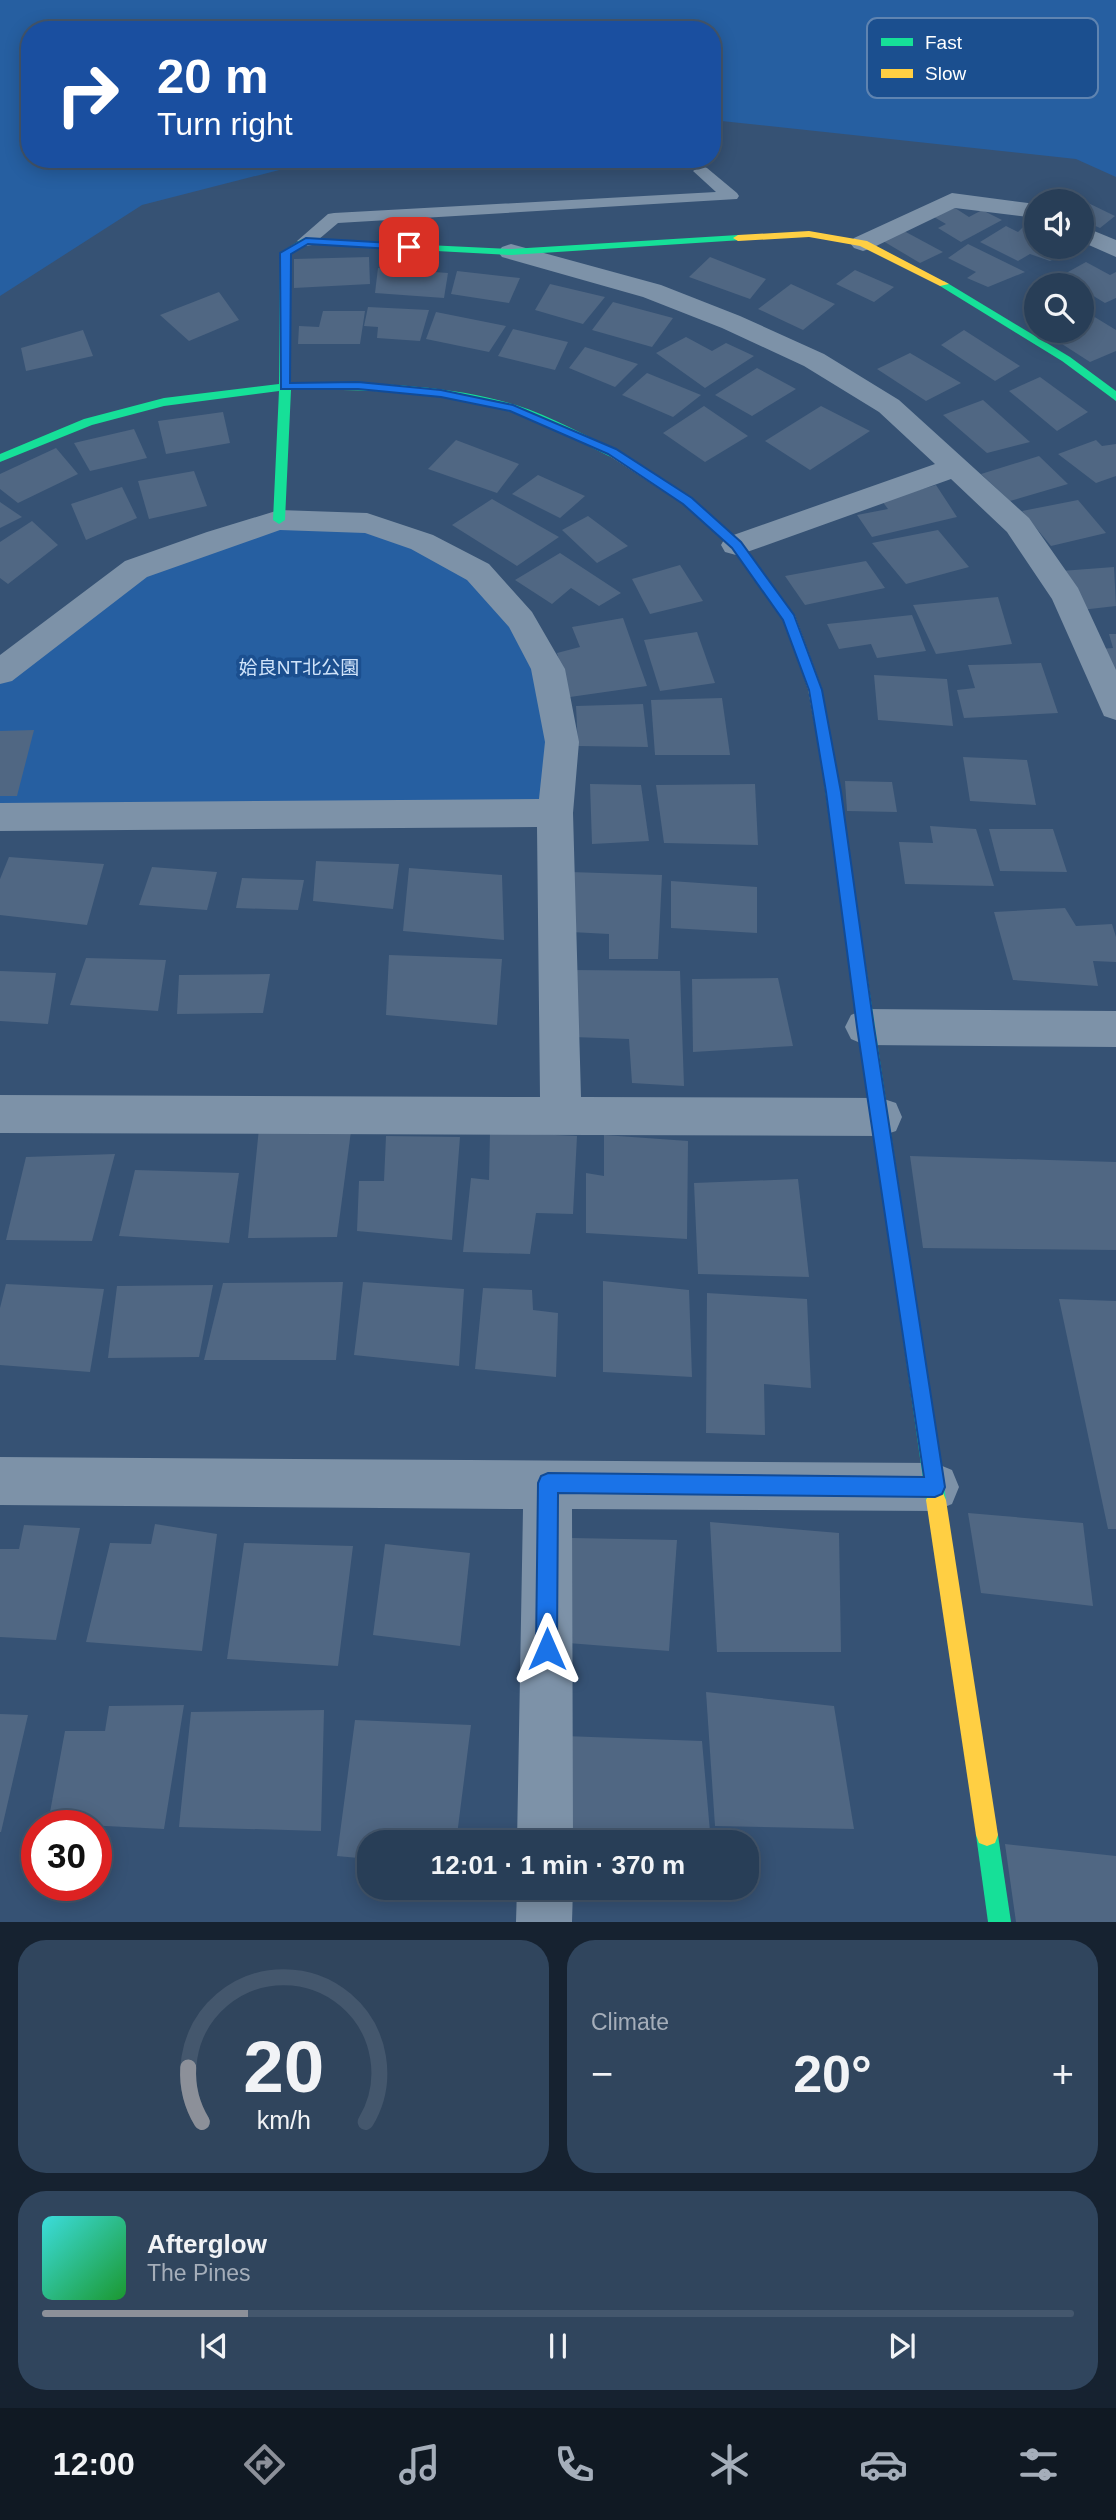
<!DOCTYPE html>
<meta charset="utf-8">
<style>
body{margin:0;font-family:Arial,"Noto Sans JP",sans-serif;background:#30455d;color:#f1f3f6;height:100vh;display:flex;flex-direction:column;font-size:26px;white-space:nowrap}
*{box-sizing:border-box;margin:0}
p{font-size:23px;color:#a5aeba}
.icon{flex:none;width:38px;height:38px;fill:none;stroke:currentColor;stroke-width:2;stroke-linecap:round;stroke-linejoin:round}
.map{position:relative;height:1922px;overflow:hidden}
.panel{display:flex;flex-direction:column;gap:18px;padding:18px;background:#162230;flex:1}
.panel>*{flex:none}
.hud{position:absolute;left:21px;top:21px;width:700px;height:147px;border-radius:28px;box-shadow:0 4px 18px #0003,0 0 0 2px #44576d;background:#1a4fa0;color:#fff;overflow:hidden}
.fabs{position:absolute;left:1024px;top:189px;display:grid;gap:14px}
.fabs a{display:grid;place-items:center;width:70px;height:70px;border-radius:50%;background:#283e57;box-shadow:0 4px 18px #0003,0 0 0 2px #44576d;font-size:35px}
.speed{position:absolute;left:21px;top:1810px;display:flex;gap:14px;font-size:35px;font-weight:700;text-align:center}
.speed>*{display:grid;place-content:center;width:91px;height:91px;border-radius:50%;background:#283e57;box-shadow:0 4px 18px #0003,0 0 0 2px #44576d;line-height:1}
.speed .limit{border:10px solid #d22;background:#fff;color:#111}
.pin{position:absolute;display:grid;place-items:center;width:60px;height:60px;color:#fff;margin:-30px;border-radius:14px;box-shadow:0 4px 10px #0006}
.me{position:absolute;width:77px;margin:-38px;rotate:0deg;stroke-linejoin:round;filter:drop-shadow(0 0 5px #0008)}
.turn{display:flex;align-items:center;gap:24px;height:147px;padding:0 21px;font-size:32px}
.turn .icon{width:91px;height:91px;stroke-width:2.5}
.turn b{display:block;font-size:49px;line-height:60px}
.big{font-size:52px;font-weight:600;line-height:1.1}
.panel .card{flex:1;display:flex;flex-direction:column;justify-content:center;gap:10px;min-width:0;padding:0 24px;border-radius:28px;background:#30455d}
.panel .dial{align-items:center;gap:0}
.dial svg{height:182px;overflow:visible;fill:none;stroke:#44576d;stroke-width:7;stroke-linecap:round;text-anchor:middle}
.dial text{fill:#f1f3f6;stroke:none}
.song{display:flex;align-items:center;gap:21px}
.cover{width:84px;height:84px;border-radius:10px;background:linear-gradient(135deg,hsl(180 70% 55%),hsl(130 70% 35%))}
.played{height:7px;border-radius:4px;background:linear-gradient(90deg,#8c9099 20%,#44576d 20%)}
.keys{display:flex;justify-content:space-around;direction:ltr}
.heat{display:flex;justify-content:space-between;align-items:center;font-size:38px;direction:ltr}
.panel .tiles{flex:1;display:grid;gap:18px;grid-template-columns:1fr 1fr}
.card:last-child{grid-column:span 2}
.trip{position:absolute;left:357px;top:1830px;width:402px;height:70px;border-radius:28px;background:#283e57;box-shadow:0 4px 18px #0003,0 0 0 2px #44576d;font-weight:600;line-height:70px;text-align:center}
.menu{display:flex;height:112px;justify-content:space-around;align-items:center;background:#101923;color:#a5aeba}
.menu .icon{width:49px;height:49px}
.menu .current{color:#8c9099}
.menu b{font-size:32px;color:#f1f3f6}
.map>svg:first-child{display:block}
.green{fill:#265fa1}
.building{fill:#506783}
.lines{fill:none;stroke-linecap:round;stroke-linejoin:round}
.lane{fill:#7d92a8;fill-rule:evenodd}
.street{fill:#7d92a8;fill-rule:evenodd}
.fast{fill:#16e098;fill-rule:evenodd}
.slow{fill:#ffcf43;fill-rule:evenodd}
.route{fill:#1a73e8;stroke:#114b97;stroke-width:2}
.labels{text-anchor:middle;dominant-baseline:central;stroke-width:7;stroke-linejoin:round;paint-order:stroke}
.park-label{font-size:19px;fill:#cfe3fa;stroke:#1b4f8f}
.key{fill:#1b4f8f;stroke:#5f84b1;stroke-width:2}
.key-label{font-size:19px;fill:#fff}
</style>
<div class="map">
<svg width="1116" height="1922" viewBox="0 0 1116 1922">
<rect width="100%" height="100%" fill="#365274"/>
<g class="green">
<polygon points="0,0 1116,0 1116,177 1076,159 712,120 712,30 30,30 30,159 322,159 142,205 0,296"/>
<polygon points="279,520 367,523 478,572 548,669 555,813 0,817 0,672 136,569"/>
</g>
<g class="building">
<polygon points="1071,195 1082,200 1115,216 1100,228 1082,220 1082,201 1061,201"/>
<polygon points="955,208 969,217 982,210 1002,220 961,242 938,228 946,224 934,217"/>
<polygon points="1027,223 1036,228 1036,247 1078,247 1050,261 1030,254 1018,261 980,242 1006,226 1018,232"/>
<polygon points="904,231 943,252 920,263 883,241"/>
<polygon points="968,244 1025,272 988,287 967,278 976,272 948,258"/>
<polygon points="369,257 370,284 294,288 294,259"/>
<polygon points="710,257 766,279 750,299 689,277"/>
<polygon points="1086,262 1110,275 1116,272 1116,298 1105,303 1082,289 1082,285 1074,285 1059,277"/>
<polygon points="378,268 448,273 444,298 375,293"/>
<polygon points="855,270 894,287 874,302 836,284"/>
<polygon points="457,271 520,278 509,303 451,294"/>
<polygon points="550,284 605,297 583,324 535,310"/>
<polygon points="791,284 835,304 803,330 758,309"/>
<polygon points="219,292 239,320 189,341 160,315"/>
<polygon points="613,302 673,318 652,347 592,330"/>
<polygon points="368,307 429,310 420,341 377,338 378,327 364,326"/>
<polygon points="323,311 365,311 360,344 298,344 299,326 319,327"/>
<polygon points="436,312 506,326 489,352 426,339"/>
<polygon points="1093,316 1116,330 1116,351 1090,362 1048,335 1059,331 1082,331 1082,321"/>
<polygon points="513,329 568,342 555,370 498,356"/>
<polygon points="83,330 93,356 26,371 21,348"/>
<polygon points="964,330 1020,366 995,381 941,345"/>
<polygon points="686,337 712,351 726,343 754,356 705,388 656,353"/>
<polygon points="585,347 638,364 615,387 569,368"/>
<polygon points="910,353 961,383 926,401 877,369"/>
<polygon points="757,368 796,389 752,416 715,395"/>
<polygon points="647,373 701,395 673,417 622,395"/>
<polygon points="1040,377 1088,412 1057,431 1009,391"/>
<polygon points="983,400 1030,442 987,453 943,415"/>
<polygon points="704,406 748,436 705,462 663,433"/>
<polygon points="821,406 870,431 810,470 765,441"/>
<polygon points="223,412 230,443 166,454 158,421"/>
<polygon points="134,429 147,458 90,471 74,443"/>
<polygon points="456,440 519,464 497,493 428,469"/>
<polygon points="1096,440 1102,446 1116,444 1116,476 1096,483 1058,454"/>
<polygon points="56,448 78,474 18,503 0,489 0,474"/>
<polygon points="1039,456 1068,484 1010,501 981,474"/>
<polygon points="194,471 207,506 149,519 138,481"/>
<polygon points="538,475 585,496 560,518 512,494"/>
<polygon points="936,485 957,517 872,537 857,515 888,509 882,501"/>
<polygon points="122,487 137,518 86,540 71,504"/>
<polygon points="492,499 559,537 517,566 452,525"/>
<polygon points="1078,500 1106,533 1051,546 1022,511"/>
<polygon points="0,502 22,517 0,528"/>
<polygon points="588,516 628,546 597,563 562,530"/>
<polygon points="32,521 58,545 8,584 0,578 0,542"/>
<polygon points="938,530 969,567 906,584 872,543"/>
<polygon points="560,553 621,593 599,606 571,588 552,604 515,580"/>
<polygon points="866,561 885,588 805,605 785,576"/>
<polygon points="680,565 703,601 650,614 632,579"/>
<polygon points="1114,567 1116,606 1081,610 1061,571"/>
<polygon points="998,597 1012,644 936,654 913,605"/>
<polygon points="912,615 926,651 877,658 871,644 839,649 827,624"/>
<polygon points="623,618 647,686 570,697 557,653 580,647 572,627"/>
<polygon points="697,632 715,683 660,691 644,640"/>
<polygon points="1109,634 1116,634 1116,679 1099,649 1113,648"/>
<polygon points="1041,663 1058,713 964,718 957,690 975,688 968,665"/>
<polygon points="874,675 947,679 953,726 878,720"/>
<polygon points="722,698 730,755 655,755 651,700"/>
<polygon points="643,704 648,747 578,746 576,706"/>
<polygon points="34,730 17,796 0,796 0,731"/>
<polygon points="963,757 1027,760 1036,805 970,801"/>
<polygon points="845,781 892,782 897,812 847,811"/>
<polygon points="590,784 641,785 649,841 592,844"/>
<polygon points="755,784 758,845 664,843 656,785"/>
<polygon points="930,826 976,829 994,886 905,884 899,842 933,843"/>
<polygon points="989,829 1053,829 1067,872 1000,871"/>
<polygon points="9,857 104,864 87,925 0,915 0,879"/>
<polygon points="316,861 399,864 393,909 313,901"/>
<polygon points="152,867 217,872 207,910 139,905"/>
<polygon points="409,868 502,875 504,940 403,931"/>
<polygon points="570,872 662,875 658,959 609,959 609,934 571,932"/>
<polygon points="242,878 304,880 298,910 236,908"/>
<polygon points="671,881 757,887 757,933 671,928"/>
<polygon points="1065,908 1076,926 1112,924 1116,937 1116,962 1093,961 1098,986 1013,980 994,912"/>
<polygon points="389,955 502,959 497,1025 386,1015"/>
<polygon points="86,958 166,960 158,1011 70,1005"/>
<polygon points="572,970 680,971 684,1086 632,1083 629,1039 573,1037"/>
<polygon points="0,971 56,973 48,1024 0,1021"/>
<polygon points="270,974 263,1013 177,1014 179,975"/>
<polygon points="778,978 793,1046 693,1052 692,979"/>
<polygon points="259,1128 351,1131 337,1237 248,1238"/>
<polygon points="490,1132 577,1136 573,1214 536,1213 530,1254 463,1252 471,1178 489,1180"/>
<polygon points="604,1135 688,1141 687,1239 586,1233 586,1173 604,1176"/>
<polygon points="386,1136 460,1137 452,1240 357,1231 359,1181 384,1181"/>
<polygon points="115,1154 92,1241 6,1240 26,1157"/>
<polygon points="910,1156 1116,1162 1116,1250 923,1248"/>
<polygon points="135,1170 239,1173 229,1243 119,1236"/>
<polygon points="798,1179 809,1277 698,1274 694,1183"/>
<polygon points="603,1281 689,1290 692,1377 603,1372"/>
<polygon points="343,1282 336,1360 204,1360 223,1283"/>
<polygon points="363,1282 464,1289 459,1366 354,1355"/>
<polygon points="6,1284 104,1289 90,1372 0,1365 0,1308"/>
<polygon points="213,1285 199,1357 108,1358 117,1286"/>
<polygon points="483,1288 532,1290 533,1310 558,1313 556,1377 475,1369"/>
<polygon points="707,1293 807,1299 811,1388 764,1384 765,1435 706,1433"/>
<polygon points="1059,1299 1116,1301 1116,1529 1108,1529"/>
<polygon points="968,1513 1083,1523 1093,1606 981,1593"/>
<polygon points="710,1522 839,1533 841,1652 717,1652"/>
<polygon points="155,1524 217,1534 202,1651 86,1642 110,1543 151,1544"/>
<polygon points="24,1525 80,1528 56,1640 0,1637 0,1549 19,1549"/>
<polygon points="572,1538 677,1540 669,1651 568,1643"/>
<polygon points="244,1543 353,1546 338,1666 227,1659"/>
<polygon points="385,1544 470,1553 460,1646 373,1635"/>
<polygon points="706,1692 834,1706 854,1829 715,1826"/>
<polygon points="184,1705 164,1829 48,1823 65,1731 105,1731 109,1706"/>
<polygon points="324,1710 321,1831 179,1827 191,1712"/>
<polygon points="0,1714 28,1715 1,1832 0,1832"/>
<polygon points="355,1720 471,1725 456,1843 369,1843 369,1859 337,1856"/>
<polygon points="564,1736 702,1741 711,1843 560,1843"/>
<polygon points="1005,1844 1116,1856 1116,1922 1016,1922"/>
</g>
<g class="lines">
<polygon class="lane" points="701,166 707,168 737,193 739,196 737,199 338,223 312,245 306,246 297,241 328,214 334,213 716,192 693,171"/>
<g class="street">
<polygon points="952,193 1036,204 1036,218 955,208 872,248 863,251 854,248 850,243 854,238"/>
<polygon points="1082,226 1116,240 1116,257 1082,242"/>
<polygon points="511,244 661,285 740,316 824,354 899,400 1029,518 1078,588 1116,670 1116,720 1104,716 1052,599 1007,532 951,479 747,552 736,555 725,552 721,545 725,538 935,464 879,412 804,366 722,328 643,297 502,257 498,252 502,247"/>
<polygon points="279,510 367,513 433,535 489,564 532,612 565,669 579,742 573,813 581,1097 881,1098 896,1103 902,1117 896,1131 881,1136 0,1133 0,1095 540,1097 537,827 0,831 0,803 539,799 545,742 531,669 509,627 467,580 411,549 365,533 280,530 147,577 12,681 0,684 0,655 125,561 207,532"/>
<polygon points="865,1009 1116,1011 1116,1047 865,1045 851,1039 845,1027 851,1015"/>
<polygon points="0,1457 935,1463 952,1470 959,1487 952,1504 935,1511 572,1509 573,1843 517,1843 523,1509 0,1505"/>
<polygon points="517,1888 573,1888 572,1922 516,1922"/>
</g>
<g class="fast">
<path d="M 738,235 L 743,238 L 742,240 L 511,255 L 308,244 L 290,254 L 291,383 C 361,382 448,384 516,405 C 551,416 585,436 619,451 L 619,457 L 611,457 C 581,443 539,419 508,411 C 438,391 363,389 291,390 L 285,520 L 279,524 L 273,520 L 279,391 L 164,406 L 92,425 L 0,462 L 0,454 L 84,419 L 164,398 L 279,384 L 280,253 L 302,239 L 511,249 Z"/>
<polygon points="944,281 1070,357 1116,391 1116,401 1062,361 940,286 939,284"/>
<polygon points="828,755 835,761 946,1500 943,1507 936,1510 929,1507 926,1500 821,761"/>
<polygon points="987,1824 995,1827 998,1835 1011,1922 988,1922 976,1835 979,1827"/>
</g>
<g class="slow">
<polygon points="809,231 867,241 949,284 940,286 860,246 809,237 738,241 733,238 738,235"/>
<polygon points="615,450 691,498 740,542 795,616 822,689 835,761 833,765 828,767 821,761 808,689 784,620 732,548 683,504 611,457 609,454"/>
<polygon points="936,1490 943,1493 946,1500 998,1835 995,1843 987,1846 979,1843 976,1835 926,1500 929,1493"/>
</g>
</g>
<polygon class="route" points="306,238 409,244 414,247 409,250 308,244 291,254 290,383 358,382 441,390 513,405 616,449 692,498 741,542 794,615 822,690 841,792 874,1027 945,1487 942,1494 935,1497 558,1493 557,1649 554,1656 547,1659 539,1656 536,1649 538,1483 541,1476 548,1473 924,1477 857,1027 826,792 809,690 783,620 732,548 683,504 608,454 510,411 441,397 358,389 281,389 280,253"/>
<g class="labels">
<g class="park-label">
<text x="299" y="667">姶良NT北公園</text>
</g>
</g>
<rect x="867" y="18" width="231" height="80" rx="10" class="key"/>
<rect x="881" y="38" width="32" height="8" fill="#16e098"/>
<rect x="881" y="69" width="32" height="9" fill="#ffcf43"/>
<g class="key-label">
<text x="925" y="49">Fast</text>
<text x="925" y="80">Slow</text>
</g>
</svg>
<div class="fabs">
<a><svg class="icon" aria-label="sound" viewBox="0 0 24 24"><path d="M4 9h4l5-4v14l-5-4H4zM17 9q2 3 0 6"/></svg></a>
<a><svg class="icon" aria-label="search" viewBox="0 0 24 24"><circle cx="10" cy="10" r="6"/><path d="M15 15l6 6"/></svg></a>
</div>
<div class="speed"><div class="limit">30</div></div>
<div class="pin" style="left:409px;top:247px;background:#d93025"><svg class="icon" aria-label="arrive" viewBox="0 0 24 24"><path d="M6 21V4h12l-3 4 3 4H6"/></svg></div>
<svg class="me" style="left:547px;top:1649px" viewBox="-20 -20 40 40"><path d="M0-17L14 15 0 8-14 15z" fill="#1a73e8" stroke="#fff" stroke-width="4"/></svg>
<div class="trip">12:01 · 1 min · 370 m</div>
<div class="hud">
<div class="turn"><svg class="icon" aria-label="right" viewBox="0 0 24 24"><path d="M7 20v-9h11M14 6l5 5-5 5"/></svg><div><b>20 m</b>Turn right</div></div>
</div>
</div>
<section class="panel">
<div class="tiles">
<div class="card dial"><svg viewBox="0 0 100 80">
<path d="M14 69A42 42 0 1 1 86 69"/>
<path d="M14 69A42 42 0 0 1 8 45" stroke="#8c9099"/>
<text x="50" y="56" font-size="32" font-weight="700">20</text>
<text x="50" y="72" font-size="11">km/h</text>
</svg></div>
<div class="card"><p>Climate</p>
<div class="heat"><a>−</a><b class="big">20°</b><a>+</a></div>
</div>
<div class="card">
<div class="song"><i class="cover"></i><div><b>Afterglow</b><p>The Pines</p></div></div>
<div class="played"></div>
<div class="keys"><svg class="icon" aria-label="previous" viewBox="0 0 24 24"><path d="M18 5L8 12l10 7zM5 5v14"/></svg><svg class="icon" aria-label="pause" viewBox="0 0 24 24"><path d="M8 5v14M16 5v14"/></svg><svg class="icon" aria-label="next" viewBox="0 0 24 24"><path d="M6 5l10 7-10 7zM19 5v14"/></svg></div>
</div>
</div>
</section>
<nav class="menu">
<b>12:00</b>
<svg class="icon current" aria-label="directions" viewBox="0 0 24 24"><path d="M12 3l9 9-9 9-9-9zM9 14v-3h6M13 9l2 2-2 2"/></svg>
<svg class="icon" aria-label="music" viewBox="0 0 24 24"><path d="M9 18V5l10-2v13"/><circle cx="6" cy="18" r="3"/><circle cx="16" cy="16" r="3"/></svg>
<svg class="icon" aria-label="phone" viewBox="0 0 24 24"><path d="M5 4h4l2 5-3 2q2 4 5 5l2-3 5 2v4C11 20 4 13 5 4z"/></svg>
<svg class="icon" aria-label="climate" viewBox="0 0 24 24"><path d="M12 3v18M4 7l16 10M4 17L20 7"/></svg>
<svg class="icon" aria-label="car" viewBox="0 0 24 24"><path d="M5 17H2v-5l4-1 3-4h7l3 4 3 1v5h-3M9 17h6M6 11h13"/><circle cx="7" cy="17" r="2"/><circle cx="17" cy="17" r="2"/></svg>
<svg class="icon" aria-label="filters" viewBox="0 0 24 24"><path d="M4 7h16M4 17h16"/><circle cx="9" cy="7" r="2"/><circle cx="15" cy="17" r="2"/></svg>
</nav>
